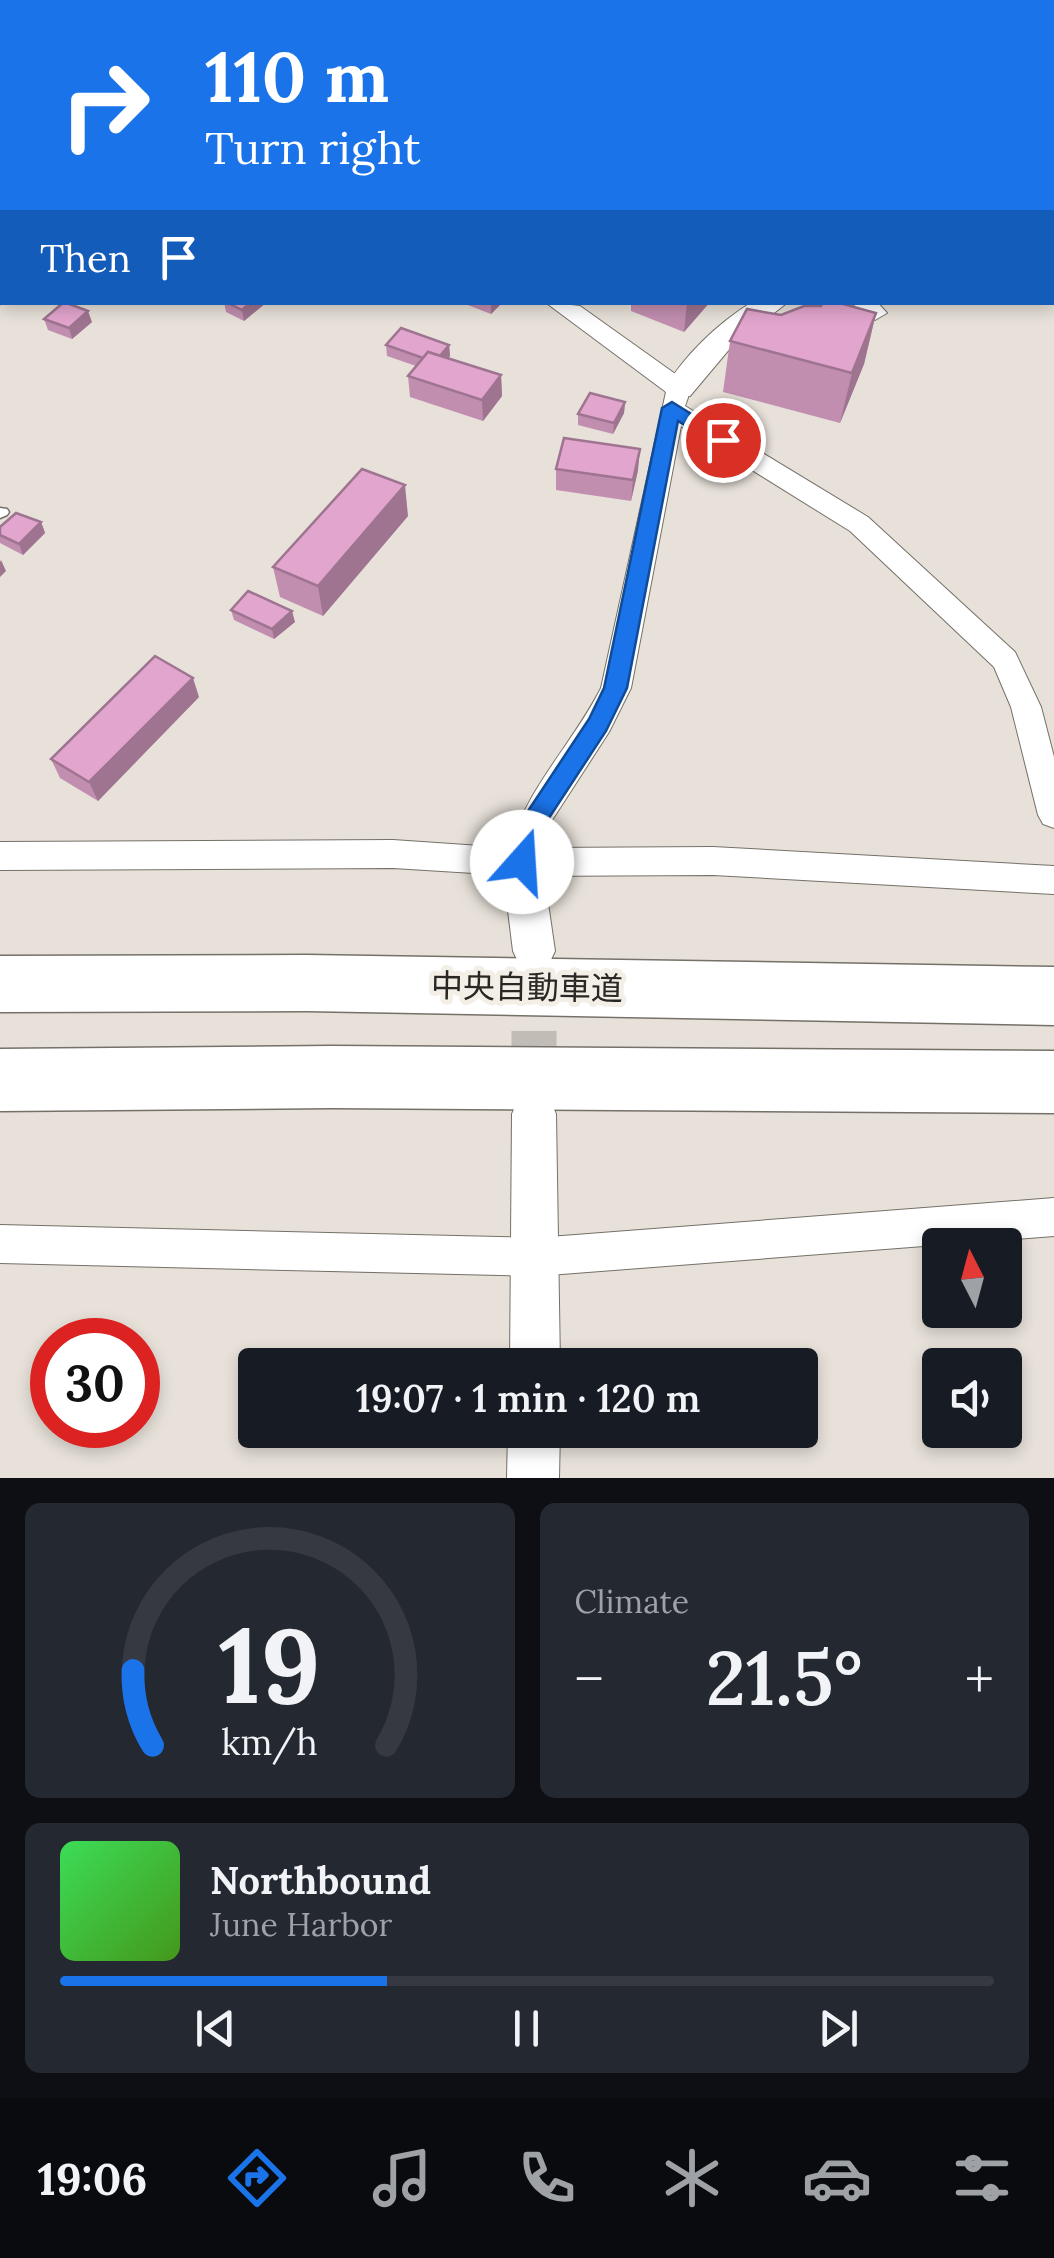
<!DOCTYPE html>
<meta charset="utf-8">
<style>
body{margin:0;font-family:Lora,"Noto Sans JP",serif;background:#242831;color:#f1f3f6;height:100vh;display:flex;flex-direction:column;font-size:38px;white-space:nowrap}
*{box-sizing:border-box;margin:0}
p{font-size:32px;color:#9ea1a6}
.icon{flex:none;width:55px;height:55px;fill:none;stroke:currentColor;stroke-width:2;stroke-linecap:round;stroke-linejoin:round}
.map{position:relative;height:1478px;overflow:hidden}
.sheet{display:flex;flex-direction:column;gap:25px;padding:25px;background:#0d0f14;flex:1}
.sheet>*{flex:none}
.banner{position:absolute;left:0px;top:0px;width:1055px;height:305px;box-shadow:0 5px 15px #0003;background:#1a73e8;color:#fff;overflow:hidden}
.needle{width:65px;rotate:354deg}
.controls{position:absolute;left:922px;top:1228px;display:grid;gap:20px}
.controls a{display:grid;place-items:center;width:100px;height:100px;border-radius:10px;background:#171b24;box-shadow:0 5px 15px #0003;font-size:50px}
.speed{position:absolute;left:30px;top:1318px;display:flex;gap:20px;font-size:50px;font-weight:700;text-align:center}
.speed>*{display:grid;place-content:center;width:130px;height:130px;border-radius:50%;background:#171b24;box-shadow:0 5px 15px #0003;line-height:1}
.speed .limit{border:15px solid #d22;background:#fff;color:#111}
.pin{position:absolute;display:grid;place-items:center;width:85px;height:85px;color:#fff;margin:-42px;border:5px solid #fff;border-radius:50%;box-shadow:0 2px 10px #0007}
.me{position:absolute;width:110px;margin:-55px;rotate:19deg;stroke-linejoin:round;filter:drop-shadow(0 0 8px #0008)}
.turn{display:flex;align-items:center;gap:35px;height:210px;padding:0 40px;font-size:45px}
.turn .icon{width:130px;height:130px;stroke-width:2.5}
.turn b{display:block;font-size:70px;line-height:85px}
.then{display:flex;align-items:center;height:95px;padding:0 40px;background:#0003;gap:20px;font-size:38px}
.big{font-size:75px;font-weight:600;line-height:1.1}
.sheet .widget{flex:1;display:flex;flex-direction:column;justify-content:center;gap:15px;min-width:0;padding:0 35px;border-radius:15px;background:#242831}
.sheet .dial{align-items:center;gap:0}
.dial svg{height:260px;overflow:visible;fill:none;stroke:#363941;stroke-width:7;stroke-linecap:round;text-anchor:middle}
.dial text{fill:#f1f3f6;stroke:none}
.song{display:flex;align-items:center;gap:30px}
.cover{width:120px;height:120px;border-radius:15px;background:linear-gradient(135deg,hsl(130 70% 55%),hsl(100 70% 35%))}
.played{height:10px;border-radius:5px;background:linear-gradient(90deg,#1a73e8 35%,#363941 35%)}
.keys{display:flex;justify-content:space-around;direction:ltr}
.heat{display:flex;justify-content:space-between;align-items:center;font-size:55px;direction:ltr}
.sheet .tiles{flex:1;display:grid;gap:25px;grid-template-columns:1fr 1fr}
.widget:last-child{grid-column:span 2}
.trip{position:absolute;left:238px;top:1348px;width:580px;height:100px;border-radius:10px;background:#171b24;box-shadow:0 5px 15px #0003;font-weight:600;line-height:100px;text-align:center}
.tab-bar{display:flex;height:160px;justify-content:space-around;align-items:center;background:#090b0e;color:#9ea1a6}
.tab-bar .icon{width:70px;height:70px}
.tab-bar .active{color:#1a73e8}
.tab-bar b{font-size:45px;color:#f1f3f6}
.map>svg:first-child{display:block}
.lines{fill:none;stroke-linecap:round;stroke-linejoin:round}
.tertiary-tunnel{stroke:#c1bcb5;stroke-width:45;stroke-dasharray:45 22;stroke-linecap:butt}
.service-casing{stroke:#757068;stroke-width:3}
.minor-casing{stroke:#757068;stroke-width:2}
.tertiary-casing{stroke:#757068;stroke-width:2}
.motorway-casing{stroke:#757068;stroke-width:3}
.service{fill:#fff;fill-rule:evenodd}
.minor{fill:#fff;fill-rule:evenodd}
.tertiary{fill:#fff;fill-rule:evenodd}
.motorway{fill:#fff;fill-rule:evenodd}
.wall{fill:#c28eb0}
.shaded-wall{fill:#9e7490}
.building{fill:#e2a5cd;stroke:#9e7490;stroke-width:2.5}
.route{fill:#1a73e8;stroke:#114b97;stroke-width:2.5}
.labels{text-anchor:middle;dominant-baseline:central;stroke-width:10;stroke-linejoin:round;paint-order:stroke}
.street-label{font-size:32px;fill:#292724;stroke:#f4efe6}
</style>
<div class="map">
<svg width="1054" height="1478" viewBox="0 0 1054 1478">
<rect width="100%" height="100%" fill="#e7e1d9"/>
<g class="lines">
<polyline class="tertiary-tunnel" points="534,964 534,1099"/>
<defs>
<polygon id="service" points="0,508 7,509 9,512 7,515 0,518"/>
<g id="minor">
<polygon points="605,0 629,0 630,2 607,2"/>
<polygon points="684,0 707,0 708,2 686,2"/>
<polygon points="844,0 864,0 865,2 846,2"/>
<polygon points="0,81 2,82 2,94 0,93"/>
<rect x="1052" y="97" width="2" height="14"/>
<path d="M 545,302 L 580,306 L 688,383 L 691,389 L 685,406 L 868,517 L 1015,652 L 1041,707 L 1054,757 L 1054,828 L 1043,824 L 1038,815 L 1011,707 L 994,667 L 850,531 L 681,426 L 631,688 L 609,732 L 547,828 L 542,848 L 713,847 L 1054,866 L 1054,894 L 713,875 L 522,876 L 393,868 L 0,870 L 0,842 L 393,840 L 510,848 C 526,789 574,742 601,688 L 666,392 Z"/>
<polygon points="851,302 877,302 887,313 875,320 867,318"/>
<polygon points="1054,1198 1054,1236 536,1276 0,1263 0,1225 536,1238"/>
</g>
<g id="tertiary">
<rect x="1052" y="260" width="2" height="18"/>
<path d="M 752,302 L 788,302 L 732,346 L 690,396 L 668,396 L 664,389 C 686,354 717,324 752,302 Z"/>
<polygon points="522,845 536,850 542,862 555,951 549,964 534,970 519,964 513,951 502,862 508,850"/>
<polygon points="534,1092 550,1099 556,1114 560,1365 510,1365 512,1114 518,1099"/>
<polygon points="508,1430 560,1430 559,1478 507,1478"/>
</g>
<g id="motorway">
<polygon points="307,955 1054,967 1054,1025 307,1011 0,1012 0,956"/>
<polygon points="332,1046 1054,1051 1054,1113 332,1108 0,1111 0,1049"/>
</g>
</defs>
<use href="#service" class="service-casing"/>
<use href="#minor" class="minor-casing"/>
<use href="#tertiary" class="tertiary-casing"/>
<use href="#motorway" class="motorway-casing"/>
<use href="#service" class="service"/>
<use href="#minor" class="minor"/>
<use href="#tertiary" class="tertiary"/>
<use href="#motorway" class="motorway"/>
</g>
<g class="wall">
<polygon points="224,302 267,302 244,321 226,312"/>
<polygon points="460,302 503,302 491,314"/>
<polygon points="631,302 710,302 684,332 631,311"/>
<polygon points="876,313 864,364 840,423 723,392 730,341 781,315"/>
<polygon points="44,319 92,322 72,339 48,330"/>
<polygon points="386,345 449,345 450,356 448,358 501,375 502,396 483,421 410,397 408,376 416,366 387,356"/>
<polygon points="625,402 624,413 613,434 578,425 578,414"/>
<polygon points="556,469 638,470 631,501 556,490"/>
<polygon points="408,516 323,616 280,597 273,567"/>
<polygon points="41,522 45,533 23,555 0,543 0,527"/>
<polygon points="231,610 295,622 274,639 234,620"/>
<polygon points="199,697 98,801 60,778 51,759"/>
</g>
<g class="shaded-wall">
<polygon points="2,288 3,302 0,306 0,290"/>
<polygon points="251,302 267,302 244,321 242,310"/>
<polygon points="491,302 503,302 491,314"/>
<polygon points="687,302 710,302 684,332"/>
<polygon points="88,311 92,322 72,339 69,328"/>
<polygon points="876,313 864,364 840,423 852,373"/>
<polygon points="449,345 450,356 435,373 434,362"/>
<polygon points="501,375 502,396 483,421 482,400"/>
<polygon points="625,402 624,413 613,434 614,423"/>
<polygon points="640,449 638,470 631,501 633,480"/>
<polygon points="405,485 408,516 323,616 318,586"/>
<polygon points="41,522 45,533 23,555 19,544"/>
<polygon points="1,560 6,571 0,577 0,562"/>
<polygon points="292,611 295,622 274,639 272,629"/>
<polygon points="193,678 199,697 98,801 89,782"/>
</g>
<g class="building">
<polygon points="64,302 88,311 69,328 44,319"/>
<polygon points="226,302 251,302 242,310"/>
<polygon points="823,302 836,302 876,313 852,373 730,341 747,309 781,315 804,306 821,306"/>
<polygon points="401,328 449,345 440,356 428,352 423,358 386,345"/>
<polygon points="428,352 501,375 482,400 408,376"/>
<polygon points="590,393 625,402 614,423 578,414"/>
<polygon points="564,438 640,449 633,480 556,469"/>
<polygon points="362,469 405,485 318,586 273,567"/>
<polygon points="16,513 41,522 19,544 0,535 0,527"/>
<polygon points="248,591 292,611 272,629 231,610"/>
<polygon points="155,656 193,678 89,782 51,759"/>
</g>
<polygon class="route" points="672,402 733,440 730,445 716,445 678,421 627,688 606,731 543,827 531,870 522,873 514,870 510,862 524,817 589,719 604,688 662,408"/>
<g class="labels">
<g class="street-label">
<text transform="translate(527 987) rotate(1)">中央自動車道</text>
</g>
</g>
</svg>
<div class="controls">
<a><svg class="needle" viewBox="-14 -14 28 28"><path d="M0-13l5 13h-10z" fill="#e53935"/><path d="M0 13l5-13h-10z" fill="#9ea1a6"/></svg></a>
<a><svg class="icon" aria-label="sound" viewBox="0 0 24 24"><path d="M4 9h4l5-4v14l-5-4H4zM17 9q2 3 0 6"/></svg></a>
</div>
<div class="speed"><div class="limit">30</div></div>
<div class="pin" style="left:723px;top:440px;background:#d93025"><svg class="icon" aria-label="arrive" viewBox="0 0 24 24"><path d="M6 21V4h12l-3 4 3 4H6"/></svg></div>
<svg class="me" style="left:522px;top:862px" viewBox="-20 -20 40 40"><circle r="19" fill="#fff"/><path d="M0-13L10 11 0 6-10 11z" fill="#1a73e8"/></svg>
<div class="trip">19:07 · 1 min · 120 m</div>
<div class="banner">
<div class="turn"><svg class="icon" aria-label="right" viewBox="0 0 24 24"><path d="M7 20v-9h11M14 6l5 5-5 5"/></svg><div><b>110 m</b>Turn right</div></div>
<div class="then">Then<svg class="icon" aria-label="arrive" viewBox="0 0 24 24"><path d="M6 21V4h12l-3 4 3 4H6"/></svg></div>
</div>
</div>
<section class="sheet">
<div class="tiles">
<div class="widget dial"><svg viewBox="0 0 100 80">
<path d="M14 69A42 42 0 1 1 86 69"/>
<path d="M14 69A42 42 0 0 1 8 46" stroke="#1a73e8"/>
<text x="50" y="56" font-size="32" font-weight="700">19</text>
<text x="50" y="72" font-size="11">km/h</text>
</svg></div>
<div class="widget"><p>Climate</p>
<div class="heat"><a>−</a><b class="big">21.5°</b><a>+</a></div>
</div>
<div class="widget">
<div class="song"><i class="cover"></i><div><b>Northbound</b><p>June Harbor</p></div></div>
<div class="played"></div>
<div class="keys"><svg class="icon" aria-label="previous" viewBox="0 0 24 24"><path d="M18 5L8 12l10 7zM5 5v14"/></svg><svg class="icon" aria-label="pause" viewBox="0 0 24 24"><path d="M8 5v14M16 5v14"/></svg><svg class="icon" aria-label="next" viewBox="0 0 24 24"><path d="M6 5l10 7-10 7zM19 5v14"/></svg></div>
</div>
</div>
</section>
<nav class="tab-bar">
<b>19:06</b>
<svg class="icon active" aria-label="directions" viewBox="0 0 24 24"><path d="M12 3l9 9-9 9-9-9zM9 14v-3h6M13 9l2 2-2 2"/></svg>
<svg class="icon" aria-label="music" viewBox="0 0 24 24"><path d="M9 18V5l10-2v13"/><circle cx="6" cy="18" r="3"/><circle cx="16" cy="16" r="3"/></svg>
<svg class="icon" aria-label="phone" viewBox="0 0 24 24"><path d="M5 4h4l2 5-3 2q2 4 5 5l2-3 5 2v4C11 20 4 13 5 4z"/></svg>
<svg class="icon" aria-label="climate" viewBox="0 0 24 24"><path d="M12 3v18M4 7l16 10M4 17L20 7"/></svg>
<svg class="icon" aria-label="car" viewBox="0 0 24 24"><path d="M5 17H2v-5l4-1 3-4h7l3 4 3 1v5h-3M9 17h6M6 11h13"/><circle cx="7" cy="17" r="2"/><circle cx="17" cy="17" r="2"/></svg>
<svg class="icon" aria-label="filters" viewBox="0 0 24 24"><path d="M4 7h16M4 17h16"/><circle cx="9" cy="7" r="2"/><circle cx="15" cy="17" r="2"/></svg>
</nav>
